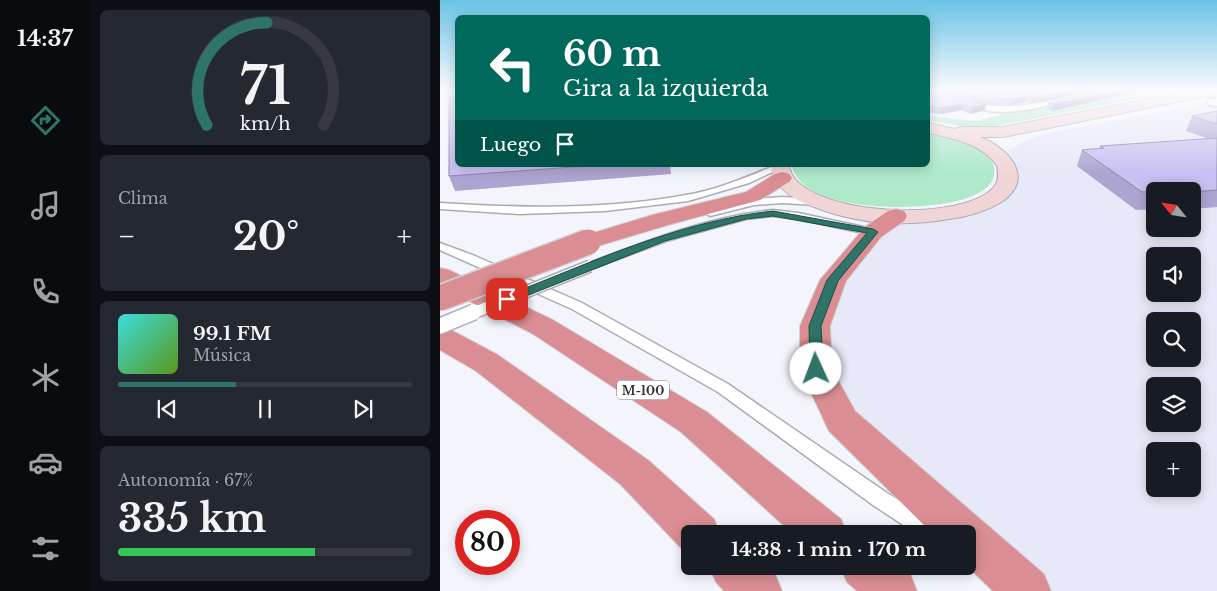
<!DOCTYPE html>
<html lang="es">
<meta charset="utf-8">
<style>
body{margin:0;font-family:"Libre Baskerville",serif;background:#242831;color:#f1f3f6;height:100vh;display:flex;flex-direction:column;font-size:19px;white-space:nowrap}
*{box-sizing:border-box;margin:0}
p{font-size:16px;color:#9ea1a6}
.icon{flex:none;width:28px;height:28px;fill:none;stroke:currentColor;stroke-width:2;stroke-linecap:round;stroke-linejoin:round}
.map{position:relative;flex:1;overflow:hidden}
.drawer{display:flex;flex-direction:column;gap:10px;padding:10px;background:#0d0f14;width:350px}
.drawer>*{flex:none}
.top-card{position:absolute;left:15px;top:15px;width:475px;height:152px;border-radius:8px;box-shadow:0 2px 12px #0003;background:#00695c;color:#fff;overflow:hidden}
.needle{width:32px;rotate:300deg}
.controls{position:absolute;left:706px;top:182px;display:grid;gap:10px}
.controls a{display:grid;place-items:center;width:55px;height:55px;border-radius:8px;background:#171b24;box-shadow:0 2px 12px #0003;font-size:25px}
.speed{position:absolute;left:15px;top:510px;display:flex;gap:10px;font-size:25px;font-weight:700;text-align:center}
.speed>*{display:grid;place-content:center;width:65px;height:65px;border-radius:50%;background:#171b24;box-shadow:0 2px 12px #0003;line-height:1}
.speed .limit{border:8px solid #d22;background:#fff;color:#111}
.pin{position:absolute;display:grid;place-items:center;width:42px;height:42px;color:#fff;margin:-21px;border-radius:10px;box-shadow:0 2px 8px #0006}
.me{position:absolute;width:55px;margin:-28px;rotate:358deg;stroke-linejoin:round;filter:drop-shadow(0 0 4px #0008)}
.turn{display:flex;align-items:center;gap:18px;height:105px;padding:0 25px;font-size:22px}
.turn .icon{width:65px;height:65px;stroke-width:2.5}
.turn b{display:block;font-size:35px;line-height:42px}
.then{display:flex;align-items:center;height:48px;padding:0 25px;background:#0003;gap:10px;font-size:19px}
.big{font-size:38px;font-weight:700;line-height:1.1}
.drawer .card{flex:1;display:flex;flex-direction:column;justify-content:center;gap:8px;min-width:0;padding:0 18px;border-radius:8px;background:#242831}
.drawer .dial{align-items:center;gap:0}
.dial svg{height:130px;overflow:visible;fill:none;stroke:#363941;stroke-width:7;stroke-linecap:round;text-anchor:middle}
.dial text{fill:#f1f3f6;stroke:none}
.song{display:flex;align-items:center;gap:15px}
.cover{width:60px;height:60px;border-radius:8px;background:linear-gradient(135deg,hsl(180 70% 55%),hsl(90 70% 35%))}
.played{height:5px;border-radius:2px;background:linear-gradient(90deg,#2e7468 40%,#363941 40%)}
.keys{display:flex;justify-content:space-around;direction:ltr}
.heat{display:flex;justify-content:space-between;align-items:center;font-size:28px;direction:ltr}
.charge{height:8px;border-radius:4px;background:linear-gradient(90deg,#34c759 67%,#363941 0)}
.trip{position:absolute;left:241px;top:525px;width:295px;height:50px;border-radius:8px;background:#171b24;box-shadow:0 2px 12px #0003;font-weight:700;line-height:50px;text-align:center}
main{display:flex;flex:1;min-height:0}
.dock{display:flex;flex-direction:column;width:90px;justify-content:space-around;align-items:center;background:#090b0e;color:#9ea1a6}
.dock .icon{width:35px;height:35px}
.dock .active{color:#2e7468}
.dock b{font-size:22px;color:#f1f3f6}
.map>svg:first-child{display:block}
.built{fill:#e7e8f8;fill-rule:evenodd}
.green{fill:#aee9ca}
.lines{fill:none;stroke-linecap:round;stroke-linejoin:round}
.service-casing{stroke:#acacb4;stroke-width:3}
.minor-casing{stroke:#acacb4;stroke-width:3}
.secondary-casing{stroke:#acacb4;stroke-width:2}
.trunk-casing{stroke:#d2d2d3;stroke-width:2}
.service{fill:#fff;fill-rule:evenodd}
.minor{fill:#fff;fill-rule:evenodd}
.secondary{fill:#f1d5d6;fill-rule:evenodd}
.trunk{fill:#da8e93;fill-rule:evenodd}
.service-bridge-far1-casing{stroke:#acacb4;stroke-width:14;stroke-linecap:butt}
.service-bridge-casing{stroke:#acacb4;stroke-width:18;stroke-linecap:butt}
.trunk-bridge-casing{stroke:#d2d2d3;stroke-width:28;stroke-linecap:butt}
.service-bridge-far1{stroke:#fff;stroke-width:11}
.service-bridge{stroke:#fff;stroke-width:15}
.trunk-bridge{stroke:#da8e93;stroke-width:25}
.wall{fill:#ada5d1}
.shaded-wall{fill:#8d86aa}
.building{fill:#c9c0f3;stroke:#8d86aa}
.route{fill:#2e7468;stroke:#1e4b44}
.labels{text-anchor:middle;dominant-baseline:central;stroke-width:5;stroke-linejoin:round;paint-order:stroke}
.shield{fill:#fff;stroke:#707072;stroke-width:1}
.shield-label{font-size:12px;font-weight:bold;fill:#323235}
</style>
<main>
<nav class="dock">
<b>14:37</b>
<svg class="icon active" aria-label="directions" viewBox="0 0 24 24"><path d="M12 3l9 9-9 9-9-9zM9 14v-3h6M13 9l2 2-2 2"/></svg>
<svg class="icon" aria-label="music" viewBox="0 0 24 24"><path d="M9 18V5l10-2v13"/><circle cx="6" cy="18" r="3"/><circle cx="16" cy="16" r="3"/></svg>
<svg class="icon" aria-label="phone" viewBox="0 0 24 24"><path d="M5 4h4l2 5-3 2q2 4 5 5l2-3 5 2v4C11 20 4 13 5 4z"/></svg>
<svg class="icon" aria-label="climate" viewBox="0 0 24 24"><path d="M12 3v18M4 7l16 10M4 17L20 7"/></svg>
<svg class="icon" aria-label="car" viewBox="0 0 24 24"><path d="M5 17H2v-5l4-1 3-4h7l3 4 3 1v5h-3M9 17h6M6 11h13"/><circle cx="7" cy="17" r="2"/><circle cx="17" cy="17" r="2"/></svg>
<svg class="icon" aria-label="filters" viewBox="0 0 24 24"><path d="M4 7h16M4 17h16"/><circle cx="9" cy="7" r="2"/><circle cx="15" cy="17" r="2"/></svg>
</nav>
<section class="drawer">
<div class="card dial"><svg viewBox="0 0 100 80">
<path d="M14 69A42 42 0 1 1 86 69"/>
<path d="M14 69A42 42 0 0 1 51 6" stroke="#2e7468"/>
<text x="50" y="56" font-size="32" font-weight="700">71</text>
<text x="50" y="72" font-size="11">km/h</text>
</svg></div>
<div class="card"><p>Clima</p>
<div class="heat"><a>−</a><b class="big">20°</b><a>+</a></div>
</div>
<div class="card">
<div class="song"><i class="cover"></i><div><b>99.1 FM</b><p>Música</p></div></div>
<div class="played"></div>
<div class="keys"><svg class="icon" aria-label="previous" viewBox="0 0 24 24"><path d="M18 5L8 12l10 7zM5 5v14"/></svg><svg class="icon" aria-label="pause" viewBox="0 0 24 24"><path d="M8 5v14M16 5v14"/></svg><svg class="icon" aria-label="next" viewBox="0 0 24 24"><path d="M6 5l10 7-10 7zM19 5v14"/></svg></div>
</div>
<div class="card"><p>Autonomía · 67%</p><b class="big">335 km</b><div class="charge"></div></div>
</section>
<div class="map">
<svg width="777" height="591" viewBox="0 0 777 591">
<rect width="100%" height="100%" fill="#f4f4fd"/>
<path class="built" d="M 777,101 L 777,591 L 587,591 L 528,537 L 528,534 L 376,369 L 393,280 L 456,216 L 530,208 L 568,184 L 561,156 L 584,141 L 604,134 ZM 715,191 L 752,191 L 752,229 L 715,229 ZM 715,256 L 752,256 L 752,294 L 715,294 ZM 715,321 L 752,321 L 752,359 L 715,359 ZM 715,386 L 752,386 L 752,424 L 715,424 ZM 715,451 L 752,451 L 752,489 L 715,489 Z"/>
<g class="green">
<polygon points="693,90 742,90 539,129 488,120 488,116 536,121 567,113 606,108 613,111"/>
<path d="M 488,132 C 506,136 561,148 554,176 C 552,187 539,193 530,197 C 494,212 361,216 352,165 L 488,165 Z"/>
</g>
<g class="lines">
<defs>
<g id="service">
<path d="M 624,98 L 627,100 L 626,101 C 599,108 553,120 528,104 L 531,102 C 563,110 592,105 624,98 Z"/>
<path d="M 336,165 L 343,167 L 309,183 L 248,201 L 165,211 L 80,214 L 0,209 L 0,203 C 82,208 165,210 246,195 C 277,190 307,177 336,165 Z"/>
<polygon points="342,197 376,199 381,202 376,205 342,203 314,205 270,216 265,213 266,211 314,199"/>
<path d="M 333,210 L 358,213 L 433,229 L 438,232 L 433,235 L 358,219 L 333,216 L 306,219 L 226,241 L 154,268 L 146,268 L 144,266 L 146,264 C 207,241 268,217 333,210 Z"/>
<polygon points="0,243 35,256 142,303 288,384 447,493 501,527 504,534 477,534 433,505 278,392 132,309 0,250"/>
</g>
<polygon id="minor" points="777,98 777,106 769,105 767,102 769,99"/>
<path id="secondary" d="M 756,90 L 777,90 L 777,94 L 563,137 L 540,137 C 567,147 596,177 563,201 C 548,211 526,217 509,219 C 464,227 417,224 374,207 C 355,200 332,188 331,165 L 349,165 C 355,217 531,225 556,184 C 559,178 558,172 557,166 C 543,144 512,138 488,133 L 488,123 L 515,129 L 521,127 L 563,127 Z"/>
<g id="trunk">
<polygon points="342,172 349,174 352,178 349,182 320,200 228,225 148,249 140,247 136,242 140,237 212,215 306,192 335,174"/>
<polygon points="456,209 464,211 467,216 464,221 441,237 406,281 390,326 392,369 415,411 604,574 611,591 553,591 527,566 528,534 493,534 389,431 360,369 360,326 380,280 425,227 448,211"/>
<polygon points="0,268 9,270 113,320 267,412 401,519 407,534 353,534 241,432 93,334 0,286"/>
<polygon points="0,327 11,330 58,355 208,460 274,519 280,534 250,534 250,552 242,549 180,484 36,371 0,350"/>
<polygon points="269,566 326,566 335,574 342,591 284,591 276,582"/>
<polygon points="400,566 460,566 470,574 477,591 417,591 407,582"/>
</g>
</defs>
<use href="#service" class="service-casing"/>
<use href="#minor" class="minor-casing"/>
<use href="#secondary" class="secondary-casing"/>
<use href="#trunk" class="trunk-casing"/>
<use href="#service" class="service"/>
<use href="#minor" class="minor"/>
<use href="#secondary" class="secondary"/>
<use href="#trunk" class="trunk"/>
<defs>
<polyline id="service-bridge-far1" points="31,314 150,266"/>
<polyline id="service-bridge" points="0,326 34,312"/>
<polyline id="trunk-bridge" points="0,298 148,242"/>
</defs>
<use href="#service-bridge-far1" class="service-bridge-far1-casing"/>
<use href="#service-bridge" class="service-bridge-casing"/>
<use href="#trunk-bridge" class="trunk-bridge-casing"/>
<use href="#service-bridge-far1" class="service-bridge-far1"/>
<use href="#service-bridge" class="service-bridge"/>
<use href="#trunk-bridge" class="trunk-bridge"/>
</g>
<g class="wall">
<polygon points="488,90 545,110 531,114 522,110 501,114 491,113 488,112"/>
<polygon points="504,90 655,90 606,101 591,103 586,102 571,105 541,103"/>
<polygon points="660,90 698,90 698,91 612,111 607,109 608,103"/>
<polygon points="777,111 777,207 752,209 752,191 715,191 715,209 696,210 637,166 642,150 659,149 660,146 769,139 746,131 752,116"/>
<polygon points="18,165 230,165 231,174 15,191 9,176"/>
</g>
<g class="shaded-wall">
<polygon points="631,90 655,90 606,101 591,103 592,97"/>
<polygon points="680,90 698,90 698,91 612,111 614,104"/>
<polygon points="588,96 586,102 571,105 572,99"/>
<polygon points="523,104 522,110 501,114 501,108"/>
<polygon points="546,104 545,110 531,114 532,107"/>
</g>
<g class="building">
<polygon points="488,90 501,90 539,104 546,104 532,107 523,104 501,108 492,107 488,105"/>
<polygon points="521,90 631,90 607,95 592,97 588,96 572,99 542,97"/>
<polygon points="660,90 680,90 614,104 608,103"/>
<polygon points="18,95 18,165 161,165 9,176 9,97"/>
<polygon points="777,111 777,124 752,116"/>
<polygon points="777,138 777,190 752,192 729,191 727,190 702,192 642,150 664,148 660,146"/>
</g>
<linearGradient id="sky" x2="0" y2="1"><stop stop-color="#69c3e5"/><stop offset="0.52" stop-color="#fafafe"/><stop offset="1" stop-color="#fafafe" stop-opacity="0"/></linearGradient>
<rect width="777" height="173" fill="url(#sky)"/>
<path class="route" d="M 333,211 L 433,229 L 438,232 L 398,281 L 381,326 L 383,369 L 381,372 L 371,372 L 370,369 L 369,326 L 387,280 L 427,233 L 333,216 L 306,219 L 225,241 L 71,302 L 67,303 L 61,299 L 63,297 C 150,263 239,221 333,211 Z"/>
<g class="labels">
<rect class="shield" x="177" y="380.5" width="52" height="19" rx="4"/>
<g class="shield-label">
<text x="203" y="390">M-100</text>
</g>
</g>
</svg>
<div class="controls">
<a><svg class="needle" viewBox="-14 -14 28 28"><path d="M0-13l5 13h-10z" fill="#e53935"/><path d="M0 13l5-13h-10z" fill="#9ea1a6"/></svg></a>
<a><svg class="icon" aria-label="sound" viewBox="0 0 24 24"><path d="M4 9h4l5-4v14l-5-4H4zM17 9q2 3 0 6"/></svg></a>
<a><svg class="icon" aria-label="search" viewBox="0 0 24 24"><circle cx="10" cy="10" r="6"/><path d="M15 15l6 6"/></svg></a>
<a><svg class="icon" aria-label="layers" viewBox="0 0 24 24"><path d="M12 4l9 5-9 5-9-5zM3 14l9 5 9-5"/></svg></a>
<a>+</a>
</div>
<div class="speed"><div class="limit">80</div></div>
<div class="pin" style="left:67px;top:299px;background:#d93025"><svg class="icon" aria-label="arrive" viewBox="0 0 24 24"><path d="M6 21V4h12l-3 4 3 4H6"/></svg></div>
<svg class="me" style="left:376px;top:369px" viewBox="-20 -20 40 40"><circle r="19" fill="#fff"/><path d="M0-13L10 11 0 6-10 11z" fill="#2e7468"/></svg>
<div class="trip">14:38 · 1 min · 170 m</div>
<div class="top-card">
<div class="turn"><svg class="icon" aria-label="left" viewBox="0 0 24 24"><path d="M17 20v-9H6M10 6l-5 5 5 5"/></svg><div><b>60 m</b>Gira a la izquierda</div></div>
<div class="then">Luego<svg class="icon" aria-label="arrive" viewBox="0 0 24 24"><path d="M6 21V4h12l-3 4 3 4H6"/></svg></div>
</div>
</div>
</main>
